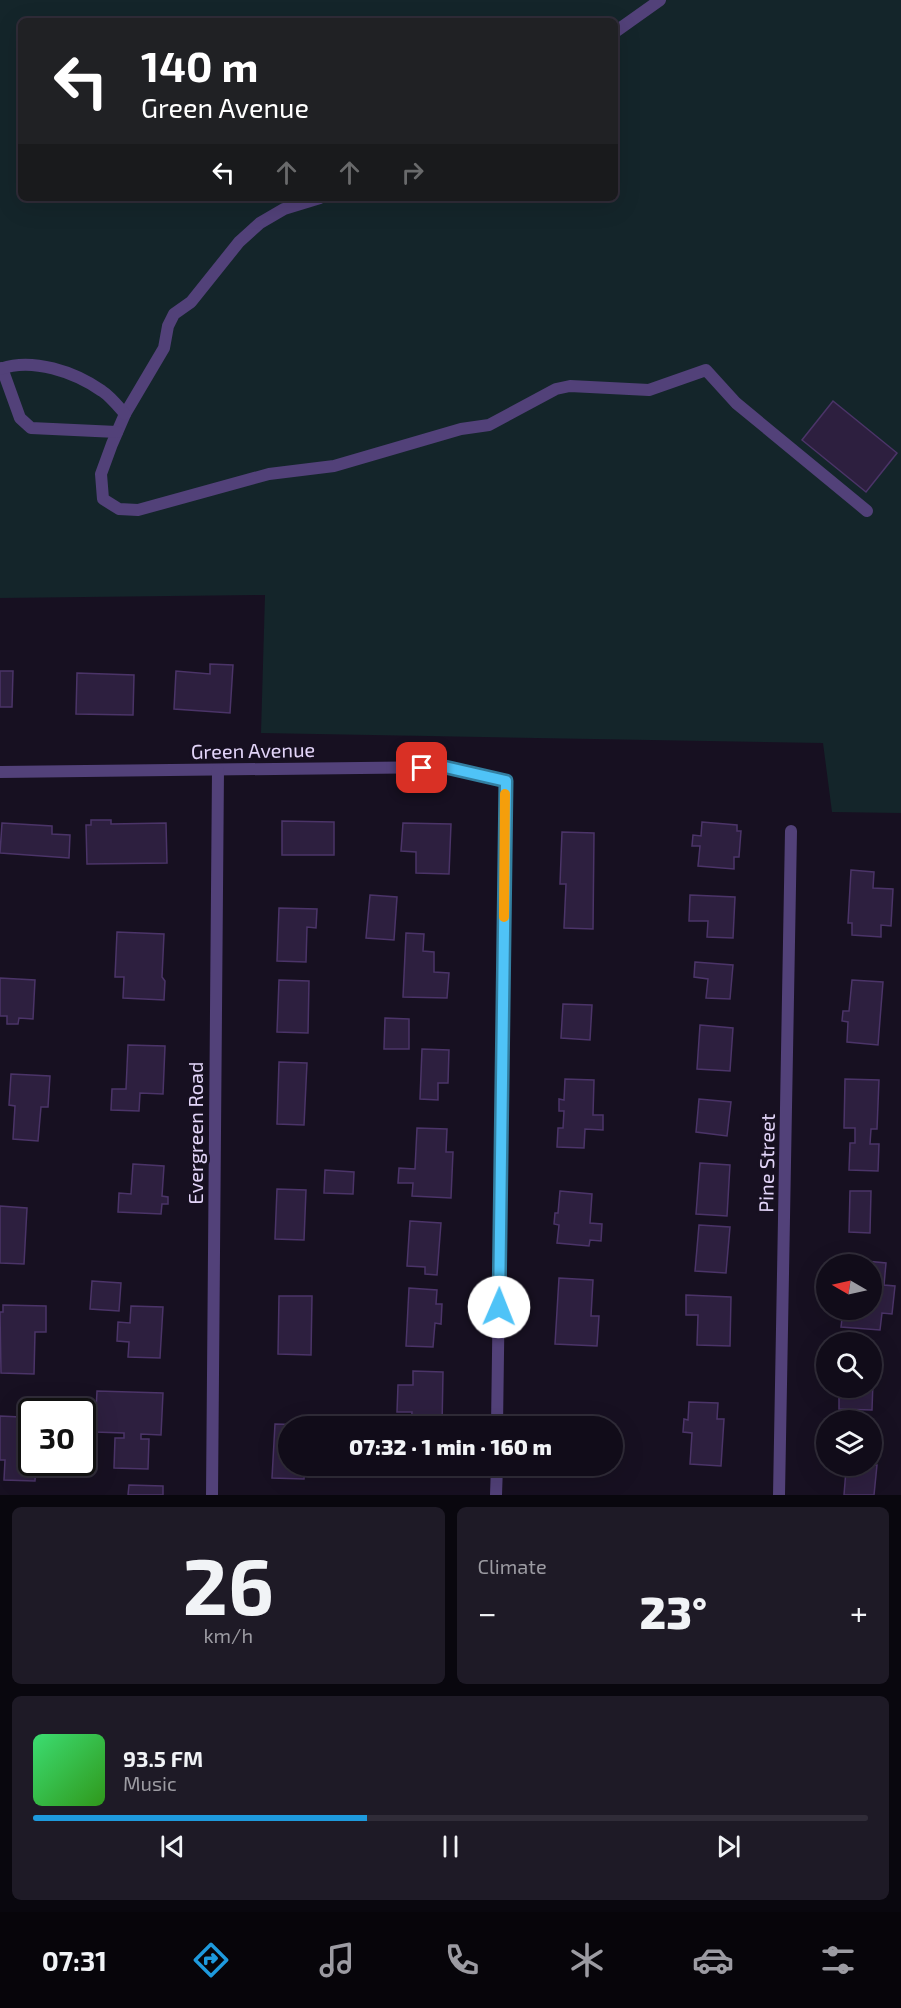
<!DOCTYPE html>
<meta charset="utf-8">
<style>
body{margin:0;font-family:"Exo 2",sans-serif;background:#1e1a26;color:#f1f3f6;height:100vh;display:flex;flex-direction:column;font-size:22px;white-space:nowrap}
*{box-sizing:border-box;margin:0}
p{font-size:20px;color:#9c9ba2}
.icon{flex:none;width:33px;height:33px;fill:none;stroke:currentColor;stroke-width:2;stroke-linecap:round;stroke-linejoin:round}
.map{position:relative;height:1495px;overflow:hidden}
.drawer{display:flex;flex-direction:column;gap:12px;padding:12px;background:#09070e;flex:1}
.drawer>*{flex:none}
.hud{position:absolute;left:18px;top:18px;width:600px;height:183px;border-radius:9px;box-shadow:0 6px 24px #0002,0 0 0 2px #302c38;background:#202124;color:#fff;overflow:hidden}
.needle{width:39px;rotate:279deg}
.buttons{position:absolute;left:816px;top:1254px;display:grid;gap:12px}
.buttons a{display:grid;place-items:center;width:66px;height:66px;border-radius:50%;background:#110c19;box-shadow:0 6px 24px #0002,0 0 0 2px #302c38;font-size:30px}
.speed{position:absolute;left:18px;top:1398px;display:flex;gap:12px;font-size:30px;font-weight:700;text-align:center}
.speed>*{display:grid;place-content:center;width:78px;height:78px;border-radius:50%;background:#110c19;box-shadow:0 6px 24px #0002,0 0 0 2px #302c38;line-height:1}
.speed .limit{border:3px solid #111;border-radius:9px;background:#fff;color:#111}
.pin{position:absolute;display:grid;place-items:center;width:51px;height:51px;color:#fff;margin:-26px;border-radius:12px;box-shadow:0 3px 9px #0006}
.me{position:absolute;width:66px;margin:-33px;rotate:1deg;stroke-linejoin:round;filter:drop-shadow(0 0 4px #0008)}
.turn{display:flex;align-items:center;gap:21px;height:126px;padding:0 24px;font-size:27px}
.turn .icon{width:78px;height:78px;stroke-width:2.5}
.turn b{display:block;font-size:42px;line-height:51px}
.lanes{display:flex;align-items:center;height:57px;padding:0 24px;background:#0003;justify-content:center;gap:30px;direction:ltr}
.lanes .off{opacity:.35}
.big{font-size:45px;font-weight:800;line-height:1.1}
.drawer .widget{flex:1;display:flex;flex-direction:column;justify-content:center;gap:9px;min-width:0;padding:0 21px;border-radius:9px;background:#1e1a26}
.drawer .dial{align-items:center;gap:0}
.dial b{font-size:78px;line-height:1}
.song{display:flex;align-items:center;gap:18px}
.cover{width:72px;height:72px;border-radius:9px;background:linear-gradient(135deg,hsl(140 70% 55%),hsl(110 70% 35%))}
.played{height:6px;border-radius:3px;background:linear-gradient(90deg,#1e9add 40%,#302c38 40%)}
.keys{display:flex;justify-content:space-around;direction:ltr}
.heat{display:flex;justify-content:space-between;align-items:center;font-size:33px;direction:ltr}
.drawer .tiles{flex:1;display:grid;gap:12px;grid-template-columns:1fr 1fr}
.widget:last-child{grid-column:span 2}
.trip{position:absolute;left:278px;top:1416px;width:345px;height:60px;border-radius:30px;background:#110c19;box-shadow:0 6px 24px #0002,0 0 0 2px #302c38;font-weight:800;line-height:60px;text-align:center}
.dock{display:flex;height:96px;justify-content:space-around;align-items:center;background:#07050a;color:#9c9ba2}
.dock .icon{width:42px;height:42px}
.dock .current{color:#1e9add}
.dock b{font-size:27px;color:#f1f3f6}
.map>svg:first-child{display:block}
.green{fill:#14252a;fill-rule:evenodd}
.building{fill:#2d1f3f;stroke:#4b3468;stroke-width:1.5}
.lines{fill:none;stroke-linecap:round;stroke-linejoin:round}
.service{stroke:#524179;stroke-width:12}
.minor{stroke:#524179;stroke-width:12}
.route-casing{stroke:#337fa1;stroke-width:15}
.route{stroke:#4fc3f7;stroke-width:10}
.slow{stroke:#f59e0b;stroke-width:10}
.labels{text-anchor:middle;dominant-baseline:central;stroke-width:6;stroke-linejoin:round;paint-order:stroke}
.street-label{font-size:20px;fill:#e3d5f9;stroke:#171021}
</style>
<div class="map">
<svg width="901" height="1495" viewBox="0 0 901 1495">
<rect width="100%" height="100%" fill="#171021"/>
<path class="green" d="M 0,0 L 901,0 L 901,813 L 832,812 L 823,743 L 261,733 L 265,595 L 0,598 ZM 21,21 L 615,21 L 615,198 L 21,198 Z"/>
<g class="building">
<polygon points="833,401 897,453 866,492 802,440"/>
<polygon points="210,664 233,665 230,713 174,709 176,671 210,674"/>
<polygon points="0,671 13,671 12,707 0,707"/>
<polygon points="77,673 134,675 133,715 76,714"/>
<polygon points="91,820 111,820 111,824 166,823 167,863 87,864 86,825 91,825"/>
<polygon points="282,821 334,822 334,855 282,855"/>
<polygon points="702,822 737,825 737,831 741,831 739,857 734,857 734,869 698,866 700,846 692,846 693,835 701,836"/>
<polygon points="2,823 52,826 52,834 70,835 69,858 0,853"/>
<polygon points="403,823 451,824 449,874 416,873 416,852 401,851"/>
<polygon points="562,832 594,833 593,929 564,928 566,884 560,884"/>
<polygon points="851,870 874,872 873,888 893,889 891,926 881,925 881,937 852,935 852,923 848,923"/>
<polygon points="370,895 397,897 394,940 366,938"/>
<polygon points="690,895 735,897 733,938 707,937 708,921 689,921"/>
<polygon points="279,908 317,909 316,928 307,927 306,962 277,961"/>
<polygon points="117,932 164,934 162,977 165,981 164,1000 123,998 124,977 115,977"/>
<polygon points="406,933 424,934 423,951 434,952 434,972 449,973 447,998 403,997"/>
<polygon points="695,962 733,965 730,999 706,998 708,979 694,977"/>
<polygon points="0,978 35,980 33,1019 19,1018 18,1024 7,1024 7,1016 0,1016"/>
<polygon points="279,980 309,981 308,1033 277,1032"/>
<polygon points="852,980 883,982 878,1045 847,1042 848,1022 842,1021 843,1011 849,1011"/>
<polygon points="563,1004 592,1005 590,1040 561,1038"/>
<polygon points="385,1018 409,1019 409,1049 384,1049"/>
<polygon points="700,1025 733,1028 730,1071 697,1069"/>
<polygon points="128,1045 165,1046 163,1094 140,1093 139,1111 111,1110 112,1089 126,1089"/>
<polygon points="422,1049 449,1050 448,1083 438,1083 438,1100 420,1099"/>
<polygon points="279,1062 307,1063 304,1125 277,1124"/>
<polygon points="11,1074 50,1076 48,1107 41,1107 38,1141 13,1139 15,1106 9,1105"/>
<polygon points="565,1079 594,1080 593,1115 603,1115 603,1130 585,1129 584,1148 557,1147 558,1128 563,1128 564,1111 559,1111 559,1099 564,1100"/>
<polygon points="845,1079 879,1080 877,1129 871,1129 870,1144 879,1144 878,1171 849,1170 850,1143 855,1143 855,1128 844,1128"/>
<polygon points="699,1099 731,1102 727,1136 696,1132"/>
<polygon points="417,1128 447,1129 446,1152 453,1152 451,1198 412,1196 413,1183 398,1183 399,1168 415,1169"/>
<polygon points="700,1163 730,1165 727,1216 696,1214"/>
<polygon points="133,1164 164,1166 162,1196 168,1197 168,1204 162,1204 161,1214 118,1212 119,1193 131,1194"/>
<polygon points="325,1170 354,1172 353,1194 324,1193"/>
<polygon points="277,1189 306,1190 304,1240 275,1239"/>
<polygon points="560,1191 592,1194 590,1223 602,1224 601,1241 590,1240 589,1246 557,1243 559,1225 554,1224 555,1213 558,1213"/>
<polygon points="850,1191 871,1191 870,1233 849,1232"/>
<polygon points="0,1206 27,1208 24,1264 0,1263"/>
<polygon points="410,1221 441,1223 437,1275 425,1274 425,1267 407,1266"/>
<polygon points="699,1225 730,1227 726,1273 695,1271"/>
<polygon points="856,1260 886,1263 884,1285 895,1286 892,1314 882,1313 880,1330 841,1327 843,1310 872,1310 872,1264 856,1264"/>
<polygon points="559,1278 593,1280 591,1316 599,1316 597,1346 555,1344"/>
<polygon points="92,1281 121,1283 119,1311 90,1309"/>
<polygon points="409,1288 437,1290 436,1304 442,1304 441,1324 435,1323 433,1347 406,1346"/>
<polygon points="686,1295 731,1297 730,1346 697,1345 698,1315 686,1315"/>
<polygon points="279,1296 312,1296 311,1355 278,1354"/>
<polygon points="3,1305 46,1306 46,1332 35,1332 34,1374 1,1373 0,1312 3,1312"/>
<polygon points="131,1306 163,1307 160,1358 128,1357 129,1342 117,1341 118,1322 130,1323"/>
<polygon points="872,1352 874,1352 872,1410 839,1409 839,1388 872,1388"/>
<polygon points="413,1371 443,1372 442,1426 411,1426 412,1412 397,1412 398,1385 413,1385"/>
<polygon points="97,1391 163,1393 161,1435 141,1434 141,1439 149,1439 148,1469 114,1468 115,1438 124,1438 124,1433 95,1432"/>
<polygon points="689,1402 718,1403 717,1419 724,1419 721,1466 690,1464 692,1433 683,1432 684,1419 688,1420"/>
<polygon points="0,1416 20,1417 19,1444 32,1445 32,1462 36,1462 35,1481 4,1480 5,1460 0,1460"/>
<polygon points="275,1424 307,1425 288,1426 288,1466 305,1466 304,1479 272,1478"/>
<polygon points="877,1465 874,1495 844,1495 846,1470 838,1469 839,1466"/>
<polygon points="399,1466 441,1466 440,1474 399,1473"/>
<rect x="557" y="1466" width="33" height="9"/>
<polygon points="129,1485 163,1486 163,1495 128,1495"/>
</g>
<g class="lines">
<g class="service">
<polyline points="615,32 660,0"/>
<polyline points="320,198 284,209 260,223 239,242 191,302 174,314 168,326 164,348 125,414 112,444 101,474 103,499 119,509 138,510 269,474 334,466 461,429 489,425 556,389 570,386 649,390 706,370 736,403 867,511"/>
<polyline points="2,368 20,418 31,428 117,432"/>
<path d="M 0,369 C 32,357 75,372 102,391 C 110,396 118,406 125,414"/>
</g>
<g class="minor">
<polyline points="0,772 445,767 506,781 497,1426"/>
<polyline points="212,1495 218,770"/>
<polyline points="496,1495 497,1466"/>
<polyline points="779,1495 791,831"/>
</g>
</g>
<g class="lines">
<defs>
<polyline id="route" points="422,768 445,767 506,781 499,1307"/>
</defs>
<use href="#route" class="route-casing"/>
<use href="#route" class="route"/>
<polyline class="slow" points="504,917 505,794"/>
</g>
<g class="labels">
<g class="street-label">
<text transform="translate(253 750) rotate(-1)">Green Avenue</text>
<text transform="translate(195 1133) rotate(-90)">Evergreen Road</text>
<text transform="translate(766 1163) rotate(-89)">Pine Street</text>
</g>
</g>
</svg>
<div class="buttons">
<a><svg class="needle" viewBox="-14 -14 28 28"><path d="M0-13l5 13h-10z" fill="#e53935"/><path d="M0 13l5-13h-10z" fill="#9c9ba2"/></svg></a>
<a><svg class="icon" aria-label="search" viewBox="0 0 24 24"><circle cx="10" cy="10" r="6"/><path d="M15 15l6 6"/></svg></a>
<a><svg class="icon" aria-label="layers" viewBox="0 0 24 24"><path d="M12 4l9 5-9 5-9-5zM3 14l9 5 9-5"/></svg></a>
</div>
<div class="speed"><div class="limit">30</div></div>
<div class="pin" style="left:422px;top:768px;background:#d93025"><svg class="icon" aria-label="arrive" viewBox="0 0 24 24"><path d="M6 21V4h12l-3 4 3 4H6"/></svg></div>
<svg class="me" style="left:499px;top:1307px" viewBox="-20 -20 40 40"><circle r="19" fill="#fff"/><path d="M0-13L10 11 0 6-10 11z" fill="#4fc3f7"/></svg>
<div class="trip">07:32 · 1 min · 160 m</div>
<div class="hud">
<div class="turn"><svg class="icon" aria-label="left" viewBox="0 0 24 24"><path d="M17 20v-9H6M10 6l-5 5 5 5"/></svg><div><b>140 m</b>Green Avenue</div></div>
<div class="lanes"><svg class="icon" aria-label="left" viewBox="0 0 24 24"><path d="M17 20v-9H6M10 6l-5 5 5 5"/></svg><svg class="icon off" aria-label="ahead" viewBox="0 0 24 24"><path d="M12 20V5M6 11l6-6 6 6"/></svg><svg class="icon off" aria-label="ahead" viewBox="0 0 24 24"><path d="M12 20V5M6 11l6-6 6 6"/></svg><svg class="icon off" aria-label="right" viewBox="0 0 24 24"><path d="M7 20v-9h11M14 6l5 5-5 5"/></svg></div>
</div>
</div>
<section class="drawer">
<div class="tiles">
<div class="widget dial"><b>26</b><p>km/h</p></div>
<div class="widget"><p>Climate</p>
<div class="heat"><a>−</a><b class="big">23°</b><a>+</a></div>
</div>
<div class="widget">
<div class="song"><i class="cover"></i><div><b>93.5 FM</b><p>Music</p></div></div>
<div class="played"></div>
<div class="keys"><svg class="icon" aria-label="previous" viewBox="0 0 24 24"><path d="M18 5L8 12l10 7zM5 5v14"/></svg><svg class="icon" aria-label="pause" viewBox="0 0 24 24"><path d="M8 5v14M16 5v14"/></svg><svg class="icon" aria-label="next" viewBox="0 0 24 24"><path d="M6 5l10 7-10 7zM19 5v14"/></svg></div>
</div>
</div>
</section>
<nav class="dock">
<b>07:31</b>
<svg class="icon current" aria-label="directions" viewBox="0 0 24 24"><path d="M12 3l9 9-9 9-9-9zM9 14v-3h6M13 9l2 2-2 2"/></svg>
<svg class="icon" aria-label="music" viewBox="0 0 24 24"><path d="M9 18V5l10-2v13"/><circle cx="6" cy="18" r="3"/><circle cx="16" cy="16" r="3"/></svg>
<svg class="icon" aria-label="phone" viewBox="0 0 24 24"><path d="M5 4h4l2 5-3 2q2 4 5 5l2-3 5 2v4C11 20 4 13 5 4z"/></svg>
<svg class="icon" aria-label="climate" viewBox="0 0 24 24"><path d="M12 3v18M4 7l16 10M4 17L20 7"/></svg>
<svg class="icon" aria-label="car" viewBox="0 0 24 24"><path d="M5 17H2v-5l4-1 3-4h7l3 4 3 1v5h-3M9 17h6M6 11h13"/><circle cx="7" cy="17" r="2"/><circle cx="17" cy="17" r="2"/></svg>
<svg class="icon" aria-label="filters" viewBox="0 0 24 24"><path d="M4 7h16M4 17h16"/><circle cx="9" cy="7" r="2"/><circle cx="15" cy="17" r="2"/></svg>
</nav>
